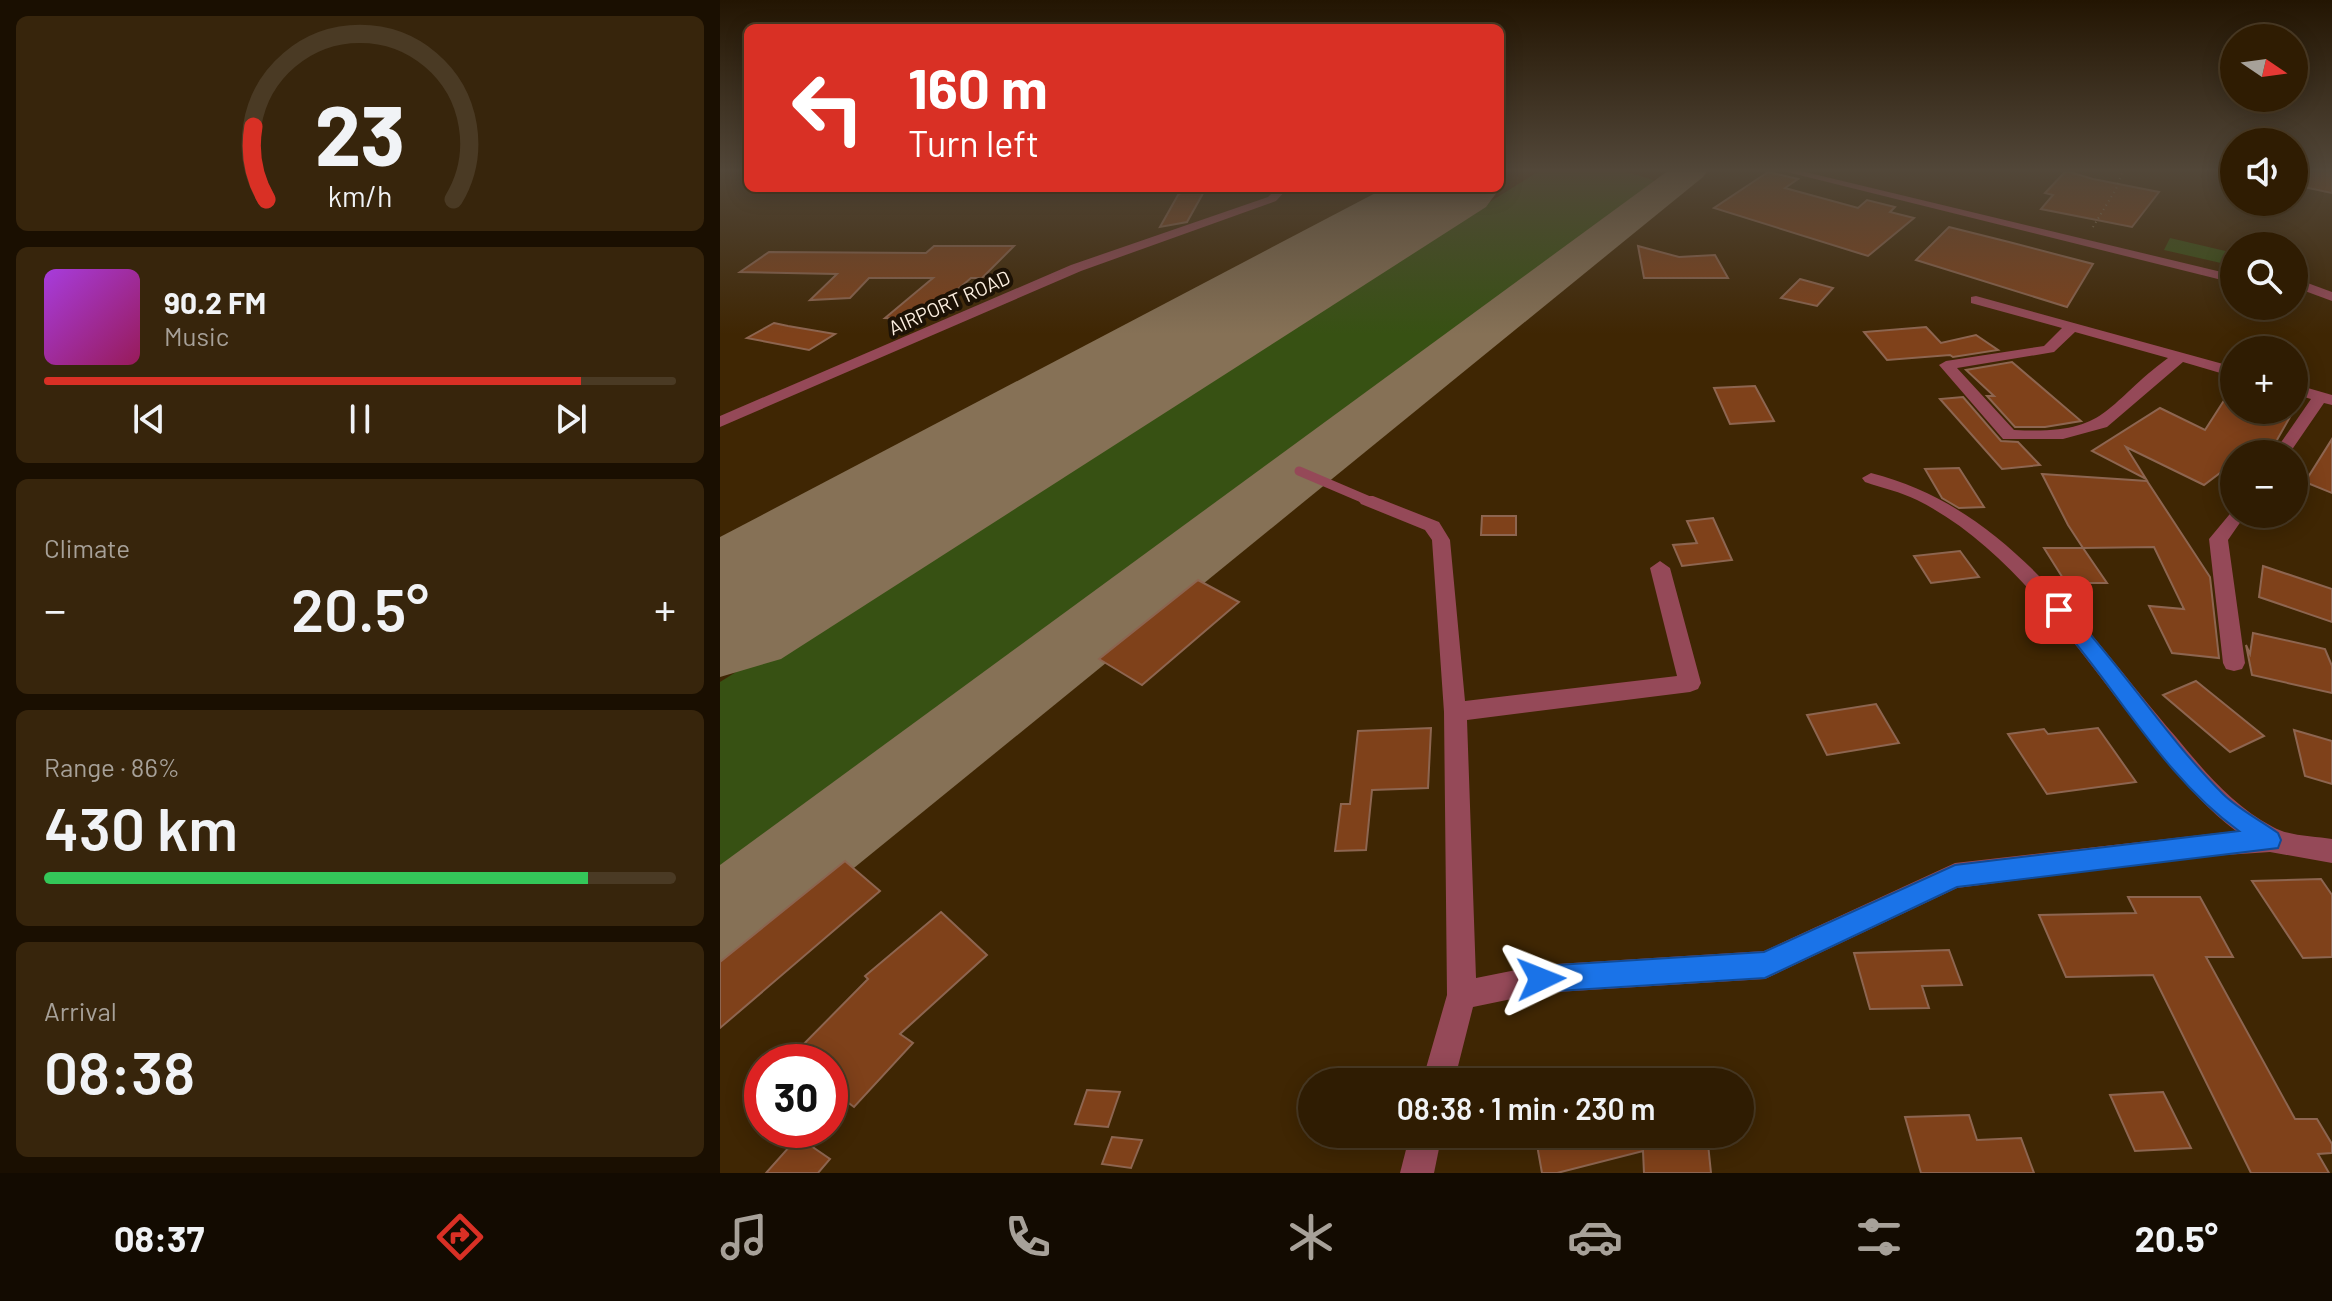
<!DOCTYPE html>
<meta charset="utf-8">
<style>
body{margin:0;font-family:Barlow,sans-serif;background:#37250c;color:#f1f3f6;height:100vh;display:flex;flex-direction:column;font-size:30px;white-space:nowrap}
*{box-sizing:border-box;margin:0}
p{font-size:26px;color:#a7a199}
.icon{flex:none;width:44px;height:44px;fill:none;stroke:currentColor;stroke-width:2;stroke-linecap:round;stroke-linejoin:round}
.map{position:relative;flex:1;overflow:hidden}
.side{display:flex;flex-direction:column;gap:16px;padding:16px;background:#1a0f01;width:720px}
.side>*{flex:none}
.banner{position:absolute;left:24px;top:24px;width:760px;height:168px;border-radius:12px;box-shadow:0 4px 20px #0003,0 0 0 2px #4a3a24;background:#d93025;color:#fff;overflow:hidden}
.needle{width:52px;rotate:103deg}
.buttons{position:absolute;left:1500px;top:24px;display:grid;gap:16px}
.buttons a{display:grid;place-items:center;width:88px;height:88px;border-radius:50%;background:#2f1c02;box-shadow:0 4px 20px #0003,0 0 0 2px #4a3a24;font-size:40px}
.speed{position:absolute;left:24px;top:1044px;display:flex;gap:16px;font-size:40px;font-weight:700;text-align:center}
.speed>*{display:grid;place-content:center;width:104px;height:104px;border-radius:50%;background:#2f1c02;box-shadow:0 4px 20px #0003,0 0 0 2px #4a3a24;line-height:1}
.speed .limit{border:12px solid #d22;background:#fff;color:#111}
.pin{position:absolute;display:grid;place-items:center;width:68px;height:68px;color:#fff;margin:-34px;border-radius:16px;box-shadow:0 4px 12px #0006}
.me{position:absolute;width:88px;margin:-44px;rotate:88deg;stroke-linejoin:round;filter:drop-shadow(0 0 6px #0008)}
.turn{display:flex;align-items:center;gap:28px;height:168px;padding:0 32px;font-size:36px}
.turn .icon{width:104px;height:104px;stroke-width:2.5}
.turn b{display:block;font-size:56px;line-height:68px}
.big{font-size:60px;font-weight:600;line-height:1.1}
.side .tile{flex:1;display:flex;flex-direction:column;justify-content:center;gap:12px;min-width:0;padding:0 28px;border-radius:12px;background:#37250c}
.side .dial{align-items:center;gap:0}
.dial svg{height:208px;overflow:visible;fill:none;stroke:#4a3a24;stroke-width:7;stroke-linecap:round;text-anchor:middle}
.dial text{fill:#f1f3f6;stroke:none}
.song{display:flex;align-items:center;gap:24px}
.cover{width:96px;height:96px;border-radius:12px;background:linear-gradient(135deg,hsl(280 70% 55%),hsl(330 70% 35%))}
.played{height:8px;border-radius:4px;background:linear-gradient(90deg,#d93025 85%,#4a3a24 85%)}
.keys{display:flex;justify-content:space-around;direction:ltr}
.heat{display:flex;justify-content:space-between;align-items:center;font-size:44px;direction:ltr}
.charge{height:12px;border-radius:6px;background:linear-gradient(90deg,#34c759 86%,#4a3a24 0)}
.trip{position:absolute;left:578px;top:1068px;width:456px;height:80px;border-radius:40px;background:#2f1c02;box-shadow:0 4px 20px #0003,0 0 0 2px #4a3a24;font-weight:600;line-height:80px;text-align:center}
.dock{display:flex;height:128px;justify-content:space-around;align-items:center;background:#130b01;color:#a7a199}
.dock .icon{width:56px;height:56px}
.dock .selected{color:#d93025}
.dock b{font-size:36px;color:#f1f3f6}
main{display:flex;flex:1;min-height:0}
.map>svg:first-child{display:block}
.green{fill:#375113}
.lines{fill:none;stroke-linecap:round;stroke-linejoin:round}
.taxiway{fill:#867156;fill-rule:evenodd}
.runway{fill:#867156;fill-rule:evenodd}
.building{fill:#7f411a;stroke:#8d6550;stroke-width:2}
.path{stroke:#927e64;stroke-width:2;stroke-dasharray:1 4;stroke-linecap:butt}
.service{stroke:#954958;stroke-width:9}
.minor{fill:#954958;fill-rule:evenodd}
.route{fill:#1a73e8;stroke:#114b97;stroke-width:2}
.labels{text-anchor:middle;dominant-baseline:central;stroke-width:8;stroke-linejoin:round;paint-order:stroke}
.far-street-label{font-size:20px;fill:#fef1e2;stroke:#1d1205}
</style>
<main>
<section class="side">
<div class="tile dial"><svg viewBox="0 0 100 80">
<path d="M14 69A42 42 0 1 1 86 69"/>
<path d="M14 69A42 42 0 0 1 9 41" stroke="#d93025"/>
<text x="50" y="56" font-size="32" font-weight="700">23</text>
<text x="50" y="72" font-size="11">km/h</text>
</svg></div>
<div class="tile">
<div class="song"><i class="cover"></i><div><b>90.2 FM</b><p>Music</p></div></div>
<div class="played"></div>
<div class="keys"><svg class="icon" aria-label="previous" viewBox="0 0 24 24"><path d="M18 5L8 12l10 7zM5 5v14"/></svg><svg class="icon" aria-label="pause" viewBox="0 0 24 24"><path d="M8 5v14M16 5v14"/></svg><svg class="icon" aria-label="next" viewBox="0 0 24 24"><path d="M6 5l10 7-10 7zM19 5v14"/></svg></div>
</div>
<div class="tile"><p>Climate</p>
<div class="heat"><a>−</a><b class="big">20.5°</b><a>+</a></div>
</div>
<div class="tile"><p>Range · 86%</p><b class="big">430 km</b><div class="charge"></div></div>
<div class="tile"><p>Arrival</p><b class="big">08:38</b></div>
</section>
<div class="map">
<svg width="1612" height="1173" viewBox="0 0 1612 1173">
<rect width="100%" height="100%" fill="#3f2603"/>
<g class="green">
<polygon points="821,170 900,170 933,180 936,185 0,903 0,682"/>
<polygon points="1450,238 1514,253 1514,266 1444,250"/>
</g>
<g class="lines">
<polygon class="taxiway" points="949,170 988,170 983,177 32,951 0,964 0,865"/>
<polygon class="runway" points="665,188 780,188 766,207 61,659 0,677 0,537"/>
</g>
<g class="building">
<polygon points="1574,170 1612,170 1612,193 1574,185"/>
<polygon points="1346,171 1373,179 1439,192 1412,227 1321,209 1333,195 1325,193"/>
<polygon points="1048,172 1078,179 1065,188 1138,208 1147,200 1175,207 1170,212 1194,218 1148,256 994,208"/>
<polygon points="469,188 486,188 467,222 440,227 458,195"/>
<polygon points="1229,227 1289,242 1373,264 1347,307 1196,260"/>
<polygon points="214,246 294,246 262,278 251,278 203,319 165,318 213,278 149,278 130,298 90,300 117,274 20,272 49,252 206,253"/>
<polygon points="918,246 959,257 995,255 1008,278 924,278"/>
<polygon points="1080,279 1113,288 1097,306 1061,298"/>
<polygon points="54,323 68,326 115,334 89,350 27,338"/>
<polygon points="1206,327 1221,343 1256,335 1278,350 1233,357 1230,355 1167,360 1144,332"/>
<polygon points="1292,362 1361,421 1325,427 1295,427 1267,396 1274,396 1246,370"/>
<polygon points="1514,385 1514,410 1574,410 1549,454 1514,454 1514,475 1504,470 1484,485 1406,447 1426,479 1372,451 1440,408 1485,430"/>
<polygon points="1035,386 1054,421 1010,424 994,388"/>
<polygon points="1243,397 1281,441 1298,442 1320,465 1282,469 1220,399"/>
<polygon points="1612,439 1612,493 1585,482"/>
<polygon points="1239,468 1264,507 1239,508 1222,498 1205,469"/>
<polygon points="1322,474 1427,481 1490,577 1499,658 1452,653 1429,606 1464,609 1434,547 1363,548 1348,525"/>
<polygon points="762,516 796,516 796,535 761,535"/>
<polygon points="993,518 1012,560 962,566 953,545 977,543 967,521"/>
<polygon points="1324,548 1363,548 1387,583 1346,583"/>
<polygon points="1240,551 1259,577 1211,583 1194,556"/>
<polygon points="1543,566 1612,589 1612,622 1539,597"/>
<polygon points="478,580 519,602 422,685 379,659"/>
<polygon points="1533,633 1605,649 1612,666 1612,693 1532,675 1526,645 1530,654"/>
<polygon points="1476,681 1544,736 1510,752 1443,695"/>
<polygon points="1156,704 1179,743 1107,755 1087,715"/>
<polygon points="711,728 708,788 652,790 646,850 615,851 621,804 630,804 638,731"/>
<polygon points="1378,728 1416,782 1327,794 1288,734 1324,729 1328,734"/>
<polygon points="1574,730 1612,741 1612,784 1585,776"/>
<polygon points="125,861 160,891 0,1028 0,962"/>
<polygon points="1601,879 1612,895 1612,957 1583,958 1532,881"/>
<polygon points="1408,897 1480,897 1513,957 1486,957 1575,1119 1597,1119 1612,1144 1612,1153 1598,1154 1609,1173 1531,1173 1433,975 1346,977 1319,915 1416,913"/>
<polygon points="221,912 267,955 180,1034 193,1043 134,1107 110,1089 110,1062 66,1062 148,979 145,976"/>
<polygon points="1229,950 1242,985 1202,986 1209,1008 1150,1009 1134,953"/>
<polygon points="367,1090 400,1092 388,1127 355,1124"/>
<polygon points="1443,1092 1471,1148 1415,1151 1390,1095"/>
<polygon points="1249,1115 1257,1140 1301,1138 1314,1173 1201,1173 1185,1117"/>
<polygon points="815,1134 987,1134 991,1173 924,1173 923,1151 837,1173 822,1173"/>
<polygon points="78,1137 110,1159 98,1173 46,1173"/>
<polygon points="392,1137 422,1140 411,1168 382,1164"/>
</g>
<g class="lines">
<polyline class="path" points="1373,227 1396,189 1403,170"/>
<polyline class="service" points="579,471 647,500"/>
<g class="minor">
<polygon points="1059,170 1077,170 1514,275 1514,283"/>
<polygon points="557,188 568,188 556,201 361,271 0,427 0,416 351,265 548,197"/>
<polygon points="1574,278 1612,292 1612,301 1574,287"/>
<path d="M 1256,296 L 1514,367 L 1514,377 L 1463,362 L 1387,427 L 1343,439 L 1283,439 L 1219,365 L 1226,361 L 1324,346 L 1342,328 L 1251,303 L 1251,297 ZM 1355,332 L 1448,358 C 1382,407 1389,435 1294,430 L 1237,368 L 1334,352 Z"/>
<polygon points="1574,384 1612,395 1612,405 1604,403 1569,454 1553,454 1591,399 1574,394"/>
<path d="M 1151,473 C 1291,508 1367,634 1456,737 C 1485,772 1512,805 1553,827 C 1568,836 1594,836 1612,839 L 1612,863 L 1550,852 L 1476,857 L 1237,888 L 1045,979 L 821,993 L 753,1007 L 734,1082 L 702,1082 L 727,995 L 724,712 L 712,540 L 705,530 L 641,504 L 638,500 L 641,496 L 653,496 L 719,522 L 730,540 L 745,701 L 957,676 L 930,568 L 940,561 L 950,568 L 981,683 L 978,689 L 970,692 L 747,720 L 756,978 L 821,965 L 1044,951 L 1235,863 L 1516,831 C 1482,806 1459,775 1432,743 C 1363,659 1297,550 1197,500 C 1181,492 1162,488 1145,482 L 1142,478 Z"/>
<polygon points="1514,509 1514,514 1526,514 1508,540 1525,663 1522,669 1514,671 1506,669 1503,663 1489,539"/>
<polygon points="690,1134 722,1134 714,1173 680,1173"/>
</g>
</g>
<linearGradient id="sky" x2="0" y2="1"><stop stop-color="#231502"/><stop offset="0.51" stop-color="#524739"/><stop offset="1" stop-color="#524739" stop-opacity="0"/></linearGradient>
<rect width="1612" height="334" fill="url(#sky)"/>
<path class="route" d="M 1339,604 L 1345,606 C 1401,665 1445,736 1503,794 C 1518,809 1540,820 1558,833 L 1561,840 L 1558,848 L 1237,887 L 1045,978 L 821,992 L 812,988 L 808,979 L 812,970 L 821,966 L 1044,952 L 1235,865 L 1519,831 C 1442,776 1395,685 1332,615 L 1329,610 L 1332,606 Z"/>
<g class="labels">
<g class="far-street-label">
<text transform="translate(229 302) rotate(-24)">AIRPORT ROAD</text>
</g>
</g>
</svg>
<div class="buttons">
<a><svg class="needle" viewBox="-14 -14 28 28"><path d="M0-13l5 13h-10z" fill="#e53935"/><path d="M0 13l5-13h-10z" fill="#a7a199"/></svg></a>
<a><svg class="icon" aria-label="sound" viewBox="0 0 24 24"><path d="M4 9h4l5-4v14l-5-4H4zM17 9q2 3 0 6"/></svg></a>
<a><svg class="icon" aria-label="search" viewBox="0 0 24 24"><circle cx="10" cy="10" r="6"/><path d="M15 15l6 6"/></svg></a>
<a>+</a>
<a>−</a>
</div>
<div class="speed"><div class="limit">30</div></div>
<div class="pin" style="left:1339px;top:610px;background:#d93025"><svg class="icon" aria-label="arrive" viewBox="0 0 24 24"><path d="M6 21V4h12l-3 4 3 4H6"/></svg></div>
<svg class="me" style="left:821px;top:979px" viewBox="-20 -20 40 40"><path d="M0-17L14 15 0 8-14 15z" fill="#1a73e8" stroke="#fff" stroke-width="4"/></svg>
<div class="trip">08:38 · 1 min · 230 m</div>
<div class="banner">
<div class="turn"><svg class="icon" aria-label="left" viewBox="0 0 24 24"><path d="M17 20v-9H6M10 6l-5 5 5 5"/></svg><div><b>160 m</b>Turn left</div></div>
</div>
</div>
</main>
<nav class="dock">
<b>08:37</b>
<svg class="icon selected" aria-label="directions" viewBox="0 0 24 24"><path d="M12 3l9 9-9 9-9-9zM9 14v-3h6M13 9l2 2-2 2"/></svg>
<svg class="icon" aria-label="music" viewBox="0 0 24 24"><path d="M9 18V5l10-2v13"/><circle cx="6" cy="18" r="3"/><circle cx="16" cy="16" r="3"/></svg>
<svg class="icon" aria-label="phone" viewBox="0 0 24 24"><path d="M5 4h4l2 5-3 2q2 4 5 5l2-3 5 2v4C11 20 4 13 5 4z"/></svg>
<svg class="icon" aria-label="climate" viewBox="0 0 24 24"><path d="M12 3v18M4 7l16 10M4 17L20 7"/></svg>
<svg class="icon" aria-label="car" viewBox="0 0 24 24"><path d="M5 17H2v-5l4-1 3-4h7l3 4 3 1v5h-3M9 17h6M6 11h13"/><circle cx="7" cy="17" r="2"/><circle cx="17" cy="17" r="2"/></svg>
<svg class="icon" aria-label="filters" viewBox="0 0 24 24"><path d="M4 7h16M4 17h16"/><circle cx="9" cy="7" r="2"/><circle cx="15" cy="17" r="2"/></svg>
<b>20.5°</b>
</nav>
